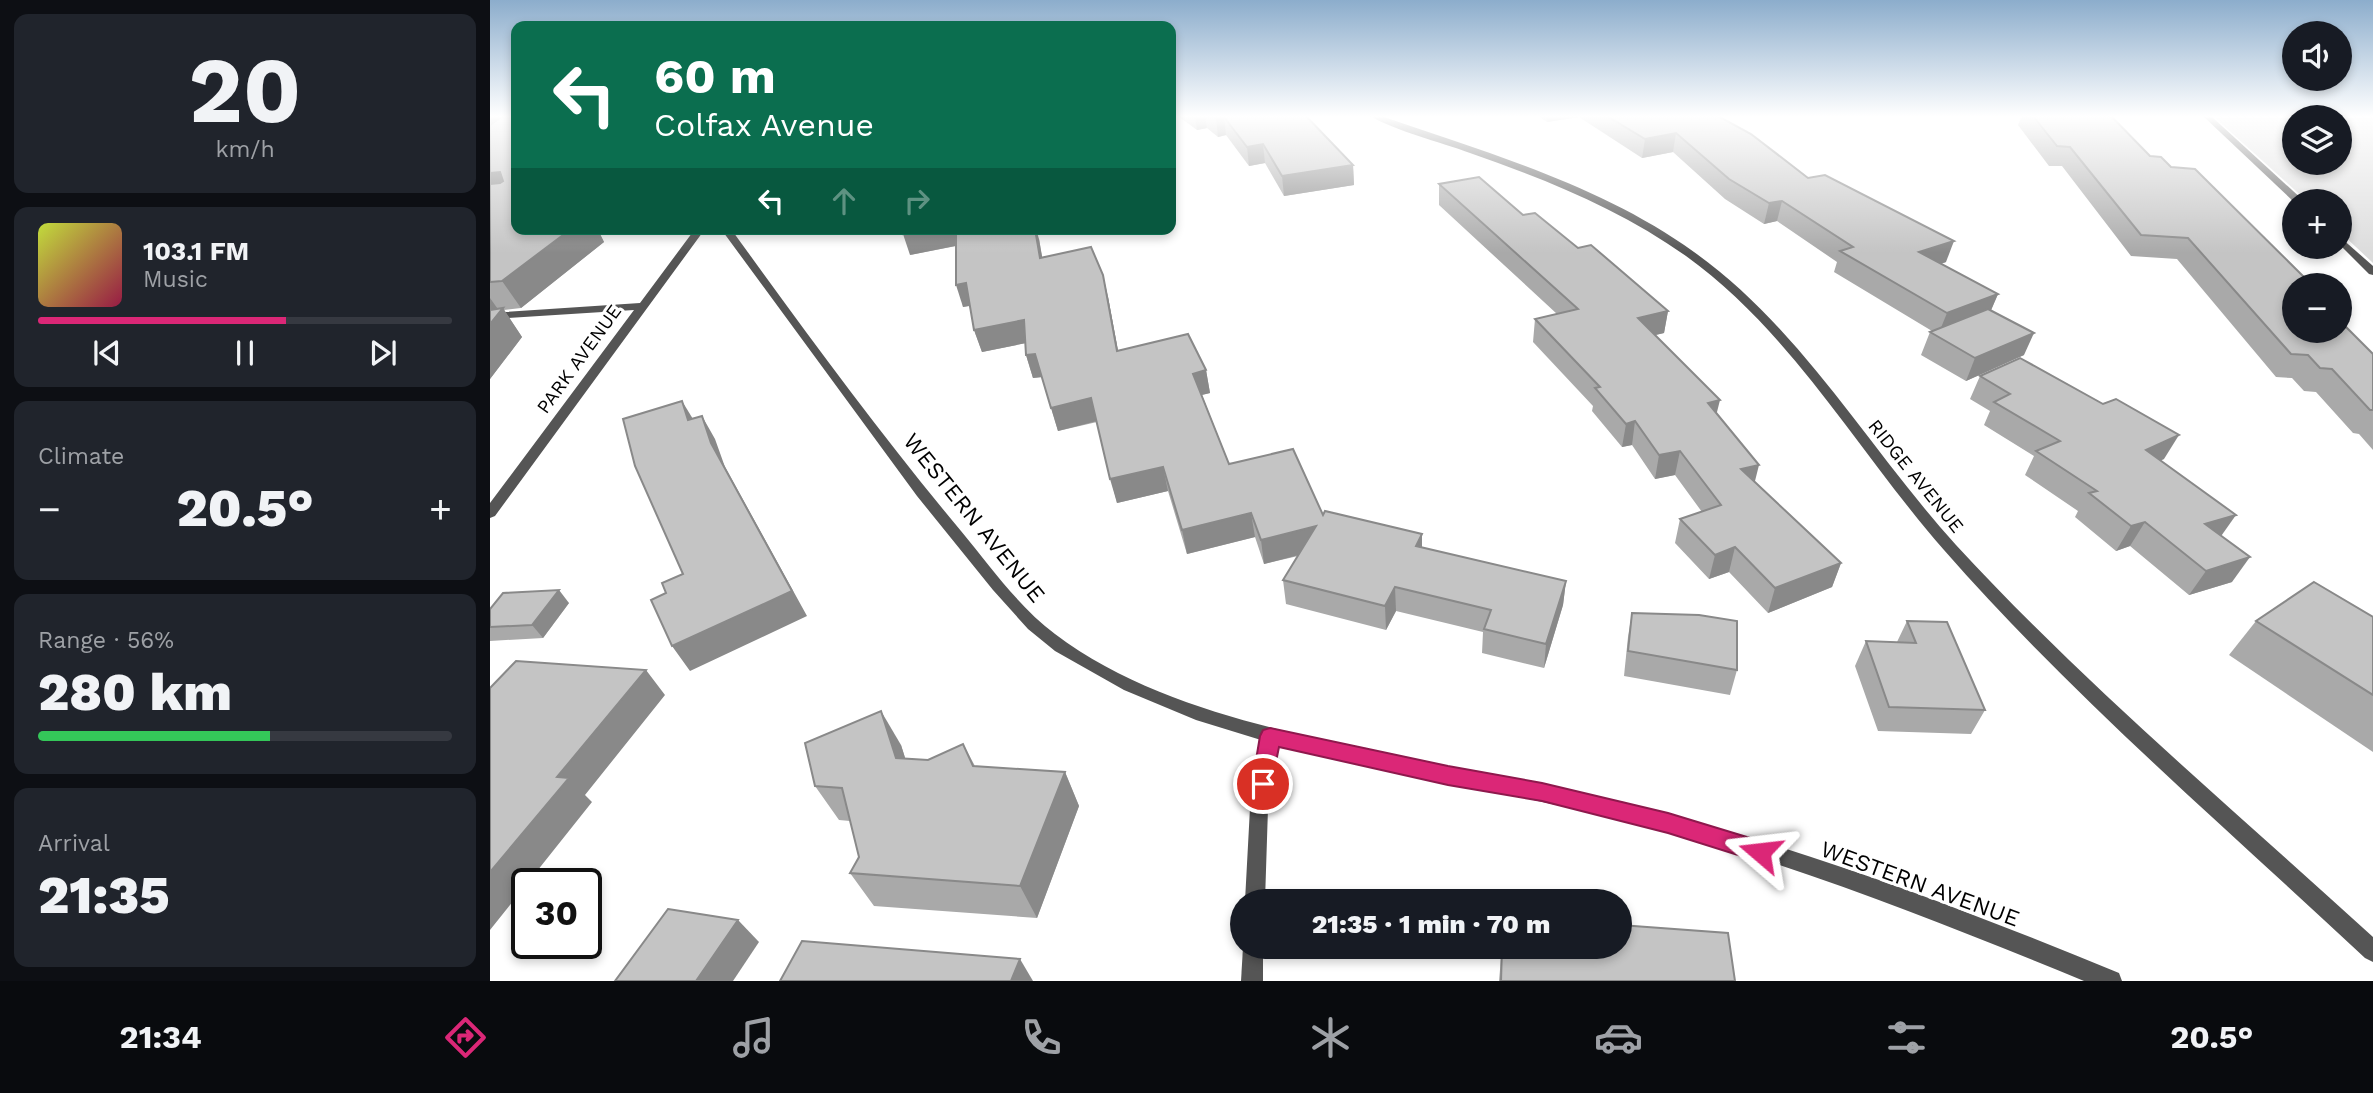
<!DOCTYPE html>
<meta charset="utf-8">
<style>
body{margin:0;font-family:"Work Sans",sans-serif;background:#20242c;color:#f1f3f6;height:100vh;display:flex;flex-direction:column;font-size:26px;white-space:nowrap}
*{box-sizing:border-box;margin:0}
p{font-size:23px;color:#9ea1a6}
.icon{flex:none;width:38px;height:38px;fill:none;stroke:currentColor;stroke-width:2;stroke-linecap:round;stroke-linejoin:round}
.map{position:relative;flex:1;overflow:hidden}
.drawer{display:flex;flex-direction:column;gap:14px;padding:14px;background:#0d0f14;width:490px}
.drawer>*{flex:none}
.guide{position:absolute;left:21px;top:21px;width:665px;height:214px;border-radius:14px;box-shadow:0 4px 10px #0003;background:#0b6e4f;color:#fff;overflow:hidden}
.fabs{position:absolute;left:1792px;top:21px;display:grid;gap:14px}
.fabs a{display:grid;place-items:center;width:70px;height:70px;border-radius:50%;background:#171b24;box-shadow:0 4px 10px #0003;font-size:35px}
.speed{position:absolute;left:21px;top:868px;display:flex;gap:14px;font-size:35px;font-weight:700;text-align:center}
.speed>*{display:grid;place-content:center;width:91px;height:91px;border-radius:50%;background:#171b24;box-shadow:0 4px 10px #0003;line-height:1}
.speed .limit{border:4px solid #111;border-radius:10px;background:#fff;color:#111}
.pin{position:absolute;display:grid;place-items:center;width:60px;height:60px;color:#fff;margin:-30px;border:4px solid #fff;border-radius:50%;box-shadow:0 2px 7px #0007}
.me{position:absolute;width:77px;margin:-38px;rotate:287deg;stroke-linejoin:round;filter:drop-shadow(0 0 5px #0008)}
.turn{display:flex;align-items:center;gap:24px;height:147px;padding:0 28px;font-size:32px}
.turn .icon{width:91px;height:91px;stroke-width:2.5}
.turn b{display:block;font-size:49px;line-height:60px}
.lanes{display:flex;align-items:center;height:66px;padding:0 28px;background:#0003;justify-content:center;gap:35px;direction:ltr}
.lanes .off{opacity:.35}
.big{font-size:52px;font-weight:800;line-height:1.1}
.drawer .card{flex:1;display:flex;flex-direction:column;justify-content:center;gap:10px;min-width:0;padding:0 24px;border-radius:14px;background:#20242c}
.drawer .dial{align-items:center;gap:0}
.dial b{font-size:91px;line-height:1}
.song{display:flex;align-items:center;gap:21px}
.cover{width:84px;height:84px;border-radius:10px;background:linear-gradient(135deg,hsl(70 70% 55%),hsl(340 70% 35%))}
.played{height:7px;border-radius:4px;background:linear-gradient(90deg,#db2777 60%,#363941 60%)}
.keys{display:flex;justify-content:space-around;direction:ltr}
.heat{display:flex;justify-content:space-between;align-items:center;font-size:38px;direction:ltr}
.charge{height:10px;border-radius:5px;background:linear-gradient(90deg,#34c759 56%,#363941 0)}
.trip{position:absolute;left:740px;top:889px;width:402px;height:70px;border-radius:35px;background:#171b24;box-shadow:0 4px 10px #0003;font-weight:800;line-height:70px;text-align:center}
.tab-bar{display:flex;height:112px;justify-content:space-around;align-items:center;background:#090b0e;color:#9ea1a6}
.tab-bar .icon{width:49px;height:49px}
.tab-bar .current{color:#db2777}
.tab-bar b{font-size:32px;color:#f1f3f6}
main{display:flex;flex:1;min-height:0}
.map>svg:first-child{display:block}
.green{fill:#dcdcdc;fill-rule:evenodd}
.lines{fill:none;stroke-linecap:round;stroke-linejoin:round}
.street{fill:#555;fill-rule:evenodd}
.wall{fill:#a9a9a9}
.shaded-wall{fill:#898989}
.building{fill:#c4c4c4;stroke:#898989;stroke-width:2}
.route{fill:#db2777;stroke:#8e194d;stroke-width:2}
.labels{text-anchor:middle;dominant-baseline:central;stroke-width:6;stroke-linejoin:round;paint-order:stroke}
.street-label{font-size:19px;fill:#000;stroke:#fff}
.near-street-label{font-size:23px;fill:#000;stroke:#fff}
</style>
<main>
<section class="drawer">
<div class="card dial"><b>20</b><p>km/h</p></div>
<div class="card">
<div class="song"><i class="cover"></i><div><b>103.1 FM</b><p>Music</p></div></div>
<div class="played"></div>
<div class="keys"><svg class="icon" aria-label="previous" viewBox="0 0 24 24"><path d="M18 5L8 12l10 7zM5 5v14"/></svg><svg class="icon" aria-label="pause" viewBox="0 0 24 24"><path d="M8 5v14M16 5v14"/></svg><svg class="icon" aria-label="next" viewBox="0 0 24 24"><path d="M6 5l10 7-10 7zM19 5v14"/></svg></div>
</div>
<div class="card"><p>Climate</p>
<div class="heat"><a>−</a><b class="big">20.5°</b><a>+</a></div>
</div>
<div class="card"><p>Range · 56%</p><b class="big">280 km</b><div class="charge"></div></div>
<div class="card"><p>Arrival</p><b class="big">21:35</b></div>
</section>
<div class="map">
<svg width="1883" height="981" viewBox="0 0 1883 981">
<rect width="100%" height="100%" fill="#fff"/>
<path class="green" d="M 1723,116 L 1883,116 L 1883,263 L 1850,232 L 1850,201 L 1817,201 ZM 1804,117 L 1850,117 L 1850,163 L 1804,163 Z"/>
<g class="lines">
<g class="street">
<path d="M 880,116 L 891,116 C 998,153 1111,185 1204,252 C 1312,329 1378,448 1466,545 C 1595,685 1742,808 1883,937 L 1883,962 L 1875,958 C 1733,825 1583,697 1454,550 C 1368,452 1303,333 1196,256 C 1130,209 1055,179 980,153 C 950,142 906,131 880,116 Z"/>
<polygon points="1713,116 1721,116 1814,201 1804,202"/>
<polygon points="205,229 215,229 5,516 0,518 0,503 144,310 0,319 0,313 150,303"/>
<path d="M 231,229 L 241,229 C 315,331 390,434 471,531 C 500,566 528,606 565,634 C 635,687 724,714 807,734 C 917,761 1029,778 1138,804 C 1306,845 1469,907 1629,973 L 1632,981 L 1594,981 C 1457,925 1319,869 1176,831 C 1048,797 916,777 788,744 L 778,808 L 775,901 L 755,901 L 760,808 L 771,740 L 706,720 L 634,690 L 565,651 L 538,629 L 503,590 L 427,496 Z"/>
<polygon points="1850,237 1883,266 1883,275 1879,274 1850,245"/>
<polygon points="753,947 773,947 773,981 751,981"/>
</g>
</g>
<g class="wall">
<polygon points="0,116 109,232 114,242 31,308 14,310 32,337 0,379"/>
<polygon points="688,116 816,116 863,165 864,185 794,196 775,163 759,166 736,135 728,137 717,128 707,130"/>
<polygon points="1048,116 1228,116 1318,178 1456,262 1451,264 1508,294 1501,310 1534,355 1476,381 1431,355 1440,332 1442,331 1344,272 1347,262 1287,221 1274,224 1235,199 1183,152 1152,158 1089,117 1057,122"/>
<polygon points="1532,116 1621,116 1660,156 1681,167 1804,285 1883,354 1883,450 1869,434 1863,433 1826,392 1814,391 1802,378 1786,377 1687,259 1641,256 1572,166 1559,166 1528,125"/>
<polygon points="949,184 1033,215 1088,248 1178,311 1174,333 1165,335 1227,414 1265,482 1351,563 1342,587 1278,613 1239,572 1219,579 1185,543 1190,519 1212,512 1185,475 1165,479 1142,445 1132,447 1102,411 1103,406 1043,342 1045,319 1067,314 949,205"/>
<polygon points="466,230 549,239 552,257 618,297 628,350 716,370 720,393 712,395 739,464 833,515 932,548 1076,581 1073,605 1054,668 992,653 993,632 906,611 896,630 796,604 793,580 808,556 774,564 765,537 697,554 678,491 627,503 607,422 568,431 552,377 543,378 536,355 536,343 492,352 484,330 480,306 473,307 466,246 420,255"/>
<polygon points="1490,376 1674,459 1671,460 1731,536 1742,582 1699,595 1640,546 1626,551 1585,517 1588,511 1535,475 1544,456 1494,425 1500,411 1480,399"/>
<polygon points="79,603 53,638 0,641 0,609"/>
<polygon points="1142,613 1247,670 1240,695 1134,676 1138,637"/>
<polygon points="1883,617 1883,752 1739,655 1766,621"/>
<polygon points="1417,621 1495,710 1481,734 1388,731 1365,666 1376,641 1407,642"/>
<polygon points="473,744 485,766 575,772 589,806 547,918 384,906 360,873 369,857 360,821 349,820 325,786 411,745 415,758 438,760"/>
<polygon points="1012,947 1112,952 1114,947 1130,947 1245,981 1009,981"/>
</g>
<g class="shaded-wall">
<polygon points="0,116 15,116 0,146"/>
<polygon points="705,116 715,116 717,128 707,130"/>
<polygon points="1058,116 1089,116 1089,117 1057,122"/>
<polygon points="734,117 736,135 728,137 726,118"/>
<polygon points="1186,133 1183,152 1152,158 1155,139"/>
<polygon points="773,144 775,163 759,166 757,147"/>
<polygon points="863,165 864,185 794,196 792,176"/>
<polygon points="10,172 26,197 0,200 0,173"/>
<polygon points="1292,201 1287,221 1274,224 1279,203"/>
<polygon points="81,229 111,229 109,232 114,242 31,308 12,281"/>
<polygon points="438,229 465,229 470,245 420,255 413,234"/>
<polygon points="545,229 546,229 549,239 556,279 550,258"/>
<polygon points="1464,241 1456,262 1422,273 1429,252"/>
<polygon points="613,275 618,297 632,373 627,351"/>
<polygon points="476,283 483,305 473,307 466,285"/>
<polygon points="1508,294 1499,315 1448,335 1457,313"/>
<polygon points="0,298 10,312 13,308 32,337 0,379"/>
<polygon points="1178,311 1174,333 1145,340 1148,318"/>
<polygon points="534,320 541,342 492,352 484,330"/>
<polygon points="1544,333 1534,355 1476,381 1485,358"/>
<polygon points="545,354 552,377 543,378 536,355"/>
<polygon points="716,370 720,393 707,396 703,374"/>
<polygon points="601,398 607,421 568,431 561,408"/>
<polygon points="1230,400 1224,424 1218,403"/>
<polygon points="192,401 206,424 198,420"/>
<polygon points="212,416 225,439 235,467 317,616 200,671 182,646 221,443"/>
<polygon points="1145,421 1142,445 1132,447 1136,424"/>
<polygon points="1689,435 1674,459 1642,473 1656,450"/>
<polygon points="1190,451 1185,475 1165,479 1169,455"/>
<polygon points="1269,465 1263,489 1251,469"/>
<polygon points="673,467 678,491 627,503 620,479"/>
<polygon points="761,513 765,537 697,554 692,530"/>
<polygon points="1746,515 1729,539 1715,524"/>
<polygon points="1655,522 1640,546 1626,551 1641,526"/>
<polygon points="826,526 828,550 774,564 771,540"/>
<polygon points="932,534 932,558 926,546"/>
<polygon points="1245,547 1239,572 1219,579 1225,555"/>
<polygon points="1760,557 1742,582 1699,595 1716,571"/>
<polygon points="1351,563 1342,587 1278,613 1285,588"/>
<polygon points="1076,581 1073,605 1054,668 1056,644"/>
<polygon points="905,587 906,611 896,630 895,606"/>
<polygon points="69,590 79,603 53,638 42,625"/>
<polygon points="156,670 175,695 95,795 102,802 0,930 0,872 67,777"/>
<polygon points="391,711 411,745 426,792 406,758"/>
<polygon points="575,772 589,806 547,918 530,886"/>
<polygon points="248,920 269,942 243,981 206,981"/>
<polygon points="530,959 543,981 521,981"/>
</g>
<g class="building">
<polygon points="13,116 26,116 26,229 81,229 12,281 0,282 0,184 10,183 13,181 10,172 0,173 0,125"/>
<polygon points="722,116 816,116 863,165 792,176 773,144 757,147 734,117 726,118"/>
<polygon points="1117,116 1228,116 1261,134 1318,178 1335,175 1464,241 1429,252 1508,294 1457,313 1350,251 1363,247 1292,201 1279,203 1239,179 1186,133 1155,139"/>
<polygon points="1543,116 1621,116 1660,156 1671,157 1681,167 1705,169 1822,285 1804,285 1804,331 1850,331 1850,321 1883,354 1883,410 1880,410 1842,369 1830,368 1818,355 1801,354 1698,238 1651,235 1580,147 1567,146"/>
<polygon points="989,177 1033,215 1045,213 1088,248 1101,245 1178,311 1148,318 1230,400 1218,403 1269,465 1251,469 1351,563 1285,588 1245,547 1225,555 1190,519 1231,505 1190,451 1169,455 1145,421 1136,424 1105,388 1110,387 1045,319 1088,309 949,184"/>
<polygon points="412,229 438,229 413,234"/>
<polygon points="473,229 545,229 550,258 601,247 613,275 627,351 698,334 716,370 703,374 739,464 803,449 833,515 835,511 932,534 926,546 1076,581 1056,644 994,629 1001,610 905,587 895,606 793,580 826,526 771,540 761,513 692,530 673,467 620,479 601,398 561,408 545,354 536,355 534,320 484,330 476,283 466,285 466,230"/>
<polygon points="13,308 0,324 0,310"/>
<polygon points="1498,309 1544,333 1485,358 1440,332"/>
<polygon points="1530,358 1613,404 1626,399 1689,435 1656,450 1746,515 1715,524 1760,557 1716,571 1655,522 1641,526 1599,493 1607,491 1546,451 1570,441 1504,402 1520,394 1490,376"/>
<polygon points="192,401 198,420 212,416 221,443 302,591 182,646 161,600 176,593 172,583 193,574 145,466 133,419"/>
<polygon points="1824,582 1883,617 1883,695 1766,621"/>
<polygon points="69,590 42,625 0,627 0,609 13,593"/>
<polygon points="1142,613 1209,615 1247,621 1247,670 1138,651"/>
<polygon points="1417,621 1457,622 1495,710 1399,707 1376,641 1426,643"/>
<polygon points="26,661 156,670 67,777 79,778 0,872 0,688"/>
<polygon points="391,711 406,758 438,760 473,744 483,766 575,772 530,886 360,873 369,857 352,788 325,786 315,743"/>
<polygon points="178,909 248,920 206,981 125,981"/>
<polygon points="1130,925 1238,933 1245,981 1011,981 1012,947 1052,947 1120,952 1120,947 1130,947"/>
<polygon points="312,941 530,959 521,981 290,981"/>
</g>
<linearGradient id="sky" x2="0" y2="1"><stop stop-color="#8cadcc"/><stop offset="0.46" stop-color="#fff"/><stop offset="1" stop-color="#fff" stop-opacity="0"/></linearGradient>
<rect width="1883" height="253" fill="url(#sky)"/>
<polygon class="route" points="780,728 958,766 1052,783 1178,813 1270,841 1278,844 1281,852 1278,859 1270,862 1178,833 1052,801 958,785 789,747 780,791 773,794 765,791 762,784 770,736 773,730"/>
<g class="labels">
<g class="street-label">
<text transform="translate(89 359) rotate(-54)">PARK AVENUE</text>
<text transform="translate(1426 476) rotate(51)">RIDGE AVENUE</text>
</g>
<g class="near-street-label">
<text transform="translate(484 518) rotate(51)">WESTERN AVENUE</text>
<text transform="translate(1430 884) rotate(20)">WESTERN AVENUE</text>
</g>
</g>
</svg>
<div class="fabs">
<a><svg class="icon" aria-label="sound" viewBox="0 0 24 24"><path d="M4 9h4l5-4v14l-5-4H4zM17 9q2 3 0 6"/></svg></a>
<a><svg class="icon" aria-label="layers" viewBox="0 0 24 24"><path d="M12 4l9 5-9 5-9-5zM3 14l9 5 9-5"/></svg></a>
<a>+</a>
<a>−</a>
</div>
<div class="speed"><div class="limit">30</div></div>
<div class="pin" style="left:773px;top:784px;background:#d93025"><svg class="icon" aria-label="arrive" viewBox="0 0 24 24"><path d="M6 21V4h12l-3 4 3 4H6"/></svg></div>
<svg class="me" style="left:1270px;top:852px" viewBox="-20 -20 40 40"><path d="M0-17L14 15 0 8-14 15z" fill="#db2777" stroke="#fff" stroke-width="4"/></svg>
<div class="trip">21:35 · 1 min · 70 m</div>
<div class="guide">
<div class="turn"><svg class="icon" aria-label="left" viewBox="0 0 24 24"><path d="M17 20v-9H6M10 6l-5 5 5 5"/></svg><div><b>60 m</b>Colfax Avenue</div></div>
<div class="lanes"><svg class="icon" aria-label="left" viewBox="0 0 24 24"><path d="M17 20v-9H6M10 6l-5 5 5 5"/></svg><svg class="icon off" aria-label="ahead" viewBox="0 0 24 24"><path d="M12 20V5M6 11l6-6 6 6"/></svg><svg class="icon off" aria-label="right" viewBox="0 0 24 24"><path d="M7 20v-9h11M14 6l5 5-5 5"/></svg></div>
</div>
</div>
</main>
<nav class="tab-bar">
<b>21:34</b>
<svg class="icon current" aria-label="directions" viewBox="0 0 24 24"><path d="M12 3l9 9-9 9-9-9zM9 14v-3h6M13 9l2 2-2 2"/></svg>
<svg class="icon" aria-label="music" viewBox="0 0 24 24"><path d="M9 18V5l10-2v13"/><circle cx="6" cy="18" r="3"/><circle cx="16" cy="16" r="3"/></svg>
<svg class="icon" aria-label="phone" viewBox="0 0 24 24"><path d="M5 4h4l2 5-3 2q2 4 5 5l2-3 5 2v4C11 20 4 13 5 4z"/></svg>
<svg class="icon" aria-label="climate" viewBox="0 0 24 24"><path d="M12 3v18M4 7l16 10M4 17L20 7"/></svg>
<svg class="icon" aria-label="car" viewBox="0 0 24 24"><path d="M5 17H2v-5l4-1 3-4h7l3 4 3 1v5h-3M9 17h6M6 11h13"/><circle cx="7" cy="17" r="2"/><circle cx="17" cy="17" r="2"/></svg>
<svg class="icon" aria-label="filters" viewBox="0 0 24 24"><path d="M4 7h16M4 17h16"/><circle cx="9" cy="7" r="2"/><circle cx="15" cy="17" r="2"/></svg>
<b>20.5°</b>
</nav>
